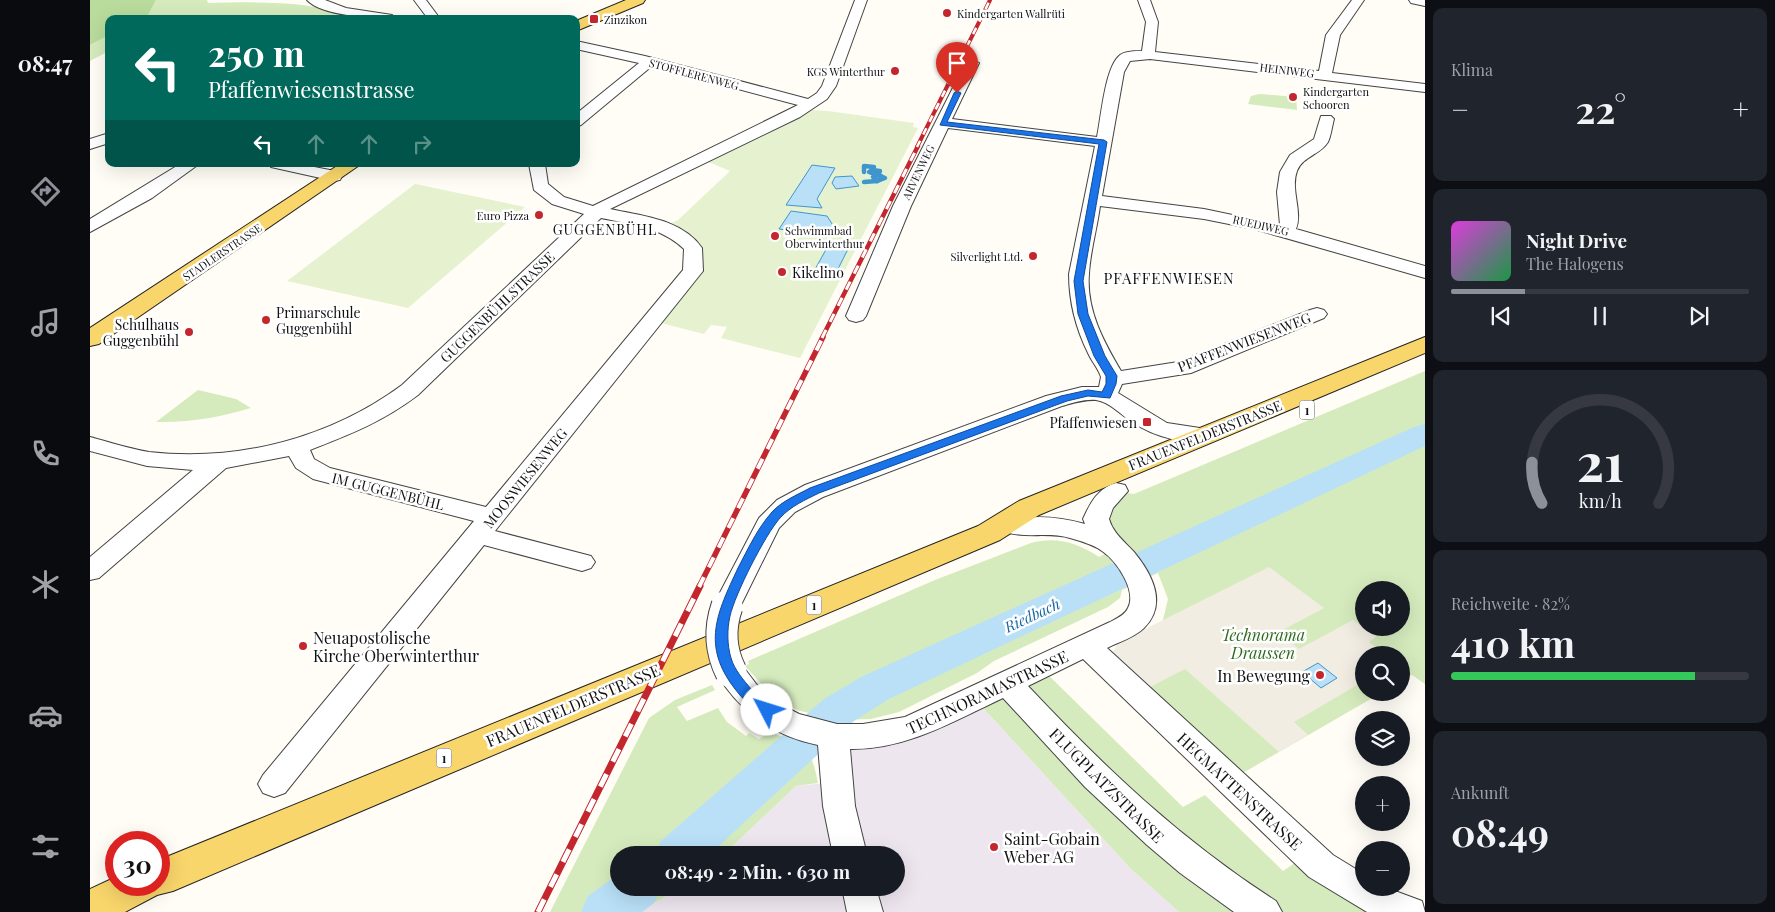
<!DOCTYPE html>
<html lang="de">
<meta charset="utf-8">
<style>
body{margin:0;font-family:"Playfair Display",serif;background:#20242c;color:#f1f3f6;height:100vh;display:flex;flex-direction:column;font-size:19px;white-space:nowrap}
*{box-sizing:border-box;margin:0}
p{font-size:16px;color:#9ea1a6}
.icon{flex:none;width:28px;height:28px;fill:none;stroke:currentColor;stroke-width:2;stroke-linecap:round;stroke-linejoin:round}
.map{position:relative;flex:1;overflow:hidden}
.details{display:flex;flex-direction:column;gap:8px;padding:8px;background:#0d0f14;width:350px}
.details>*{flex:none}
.guide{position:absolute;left:15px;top:15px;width:475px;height:152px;border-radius:10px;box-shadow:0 5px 20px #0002;background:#00695c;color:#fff;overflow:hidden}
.tools{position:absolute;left:1265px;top:581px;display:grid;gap:10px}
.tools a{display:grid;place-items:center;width:55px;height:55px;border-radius:50%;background:#171b24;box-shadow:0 5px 20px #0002;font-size:25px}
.speed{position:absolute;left:15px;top:831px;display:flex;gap:10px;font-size:25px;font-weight:700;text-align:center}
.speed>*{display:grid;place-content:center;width:65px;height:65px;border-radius:50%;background:#171b24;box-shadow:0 5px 20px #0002;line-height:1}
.speed .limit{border:8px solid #d22;background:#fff;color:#111}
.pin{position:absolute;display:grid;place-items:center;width:42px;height:42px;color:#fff;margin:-51px -21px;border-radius:50% 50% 50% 0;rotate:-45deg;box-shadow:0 0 5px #0007}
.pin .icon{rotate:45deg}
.me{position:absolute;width:55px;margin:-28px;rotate:310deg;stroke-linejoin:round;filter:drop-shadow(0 0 4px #0008)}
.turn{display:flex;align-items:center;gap:18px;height:105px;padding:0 20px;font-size:22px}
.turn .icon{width:65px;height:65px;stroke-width:2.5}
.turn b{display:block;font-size:35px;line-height:42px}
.lanes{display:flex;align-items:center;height:48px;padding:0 20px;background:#0003;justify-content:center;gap:25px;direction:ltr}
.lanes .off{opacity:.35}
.big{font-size:38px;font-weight:700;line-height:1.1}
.details .tile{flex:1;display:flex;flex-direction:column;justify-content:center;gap:8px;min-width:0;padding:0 18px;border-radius:10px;background:#20242c}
.details .dial{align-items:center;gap:0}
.dial svg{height:130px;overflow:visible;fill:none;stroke:#363941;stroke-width:7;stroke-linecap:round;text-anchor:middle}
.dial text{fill:#f1f3f6;stroke:none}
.song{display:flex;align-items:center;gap:15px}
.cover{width:60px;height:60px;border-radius:8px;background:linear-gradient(135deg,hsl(300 70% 55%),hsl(140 70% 35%))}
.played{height:5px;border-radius:2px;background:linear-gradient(90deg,#8c9099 25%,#363941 25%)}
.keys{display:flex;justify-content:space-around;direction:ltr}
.heat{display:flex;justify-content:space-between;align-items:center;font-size:28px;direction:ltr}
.charge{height:8px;border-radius:4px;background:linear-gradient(90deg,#34c759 82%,#363941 0)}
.trip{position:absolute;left:520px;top:846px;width:295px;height:50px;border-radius:25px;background:#171b24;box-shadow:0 5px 20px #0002;font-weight:700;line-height:50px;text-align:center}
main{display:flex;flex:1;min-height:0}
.tabs{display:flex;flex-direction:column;width:90px;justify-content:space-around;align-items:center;background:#090b0e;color:#9ea1a6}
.tabs .icon{width:35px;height:35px}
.tabs .on{color:#8c9099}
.tabs b{font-size:22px;color:#f1f3f6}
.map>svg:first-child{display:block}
.industrial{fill:#eee6ef}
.green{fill:#d5ebbd;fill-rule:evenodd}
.forest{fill:#b9dc9c}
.pitch{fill:#e6f2cf}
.plaza{fill:#f1ede2}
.water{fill:#b9e0f7;stroke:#3f96cf}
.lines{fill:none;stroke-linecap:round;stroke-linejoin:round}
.stream{stroke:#3f96cf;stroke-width:4.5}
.river{fill:#b9e0f7;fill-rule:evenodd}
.minor-casing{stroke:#444;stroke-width:2}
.major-casing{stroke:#222;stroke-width:2}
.minor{fill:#fff;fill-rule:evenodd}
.major{fill:#f9d66b;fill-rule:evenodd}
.rail-far3-casing{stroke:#c4262e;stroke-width:4}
.rail-far2-casing{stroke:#c4262e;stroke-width:4.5}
.rail-far1-casing{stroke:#c4262e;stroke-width:5.5}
.rail-casing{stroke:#c4262e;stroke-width:7}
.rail-far3{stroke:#fff;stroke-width:2.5;stroke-dasharray:7;stroke-linecap:butt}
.rail-far2{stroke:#fff;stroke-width:3;stroke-dasharray:9;stroke-linecap:butt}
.rail-far1{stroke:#fff;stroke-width:4;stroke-dasharray:11;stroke-linecap:butt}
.rail{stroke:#fff;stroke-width:5;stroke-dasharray:14;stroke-linecap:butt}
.minor-bridge-casing{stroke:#444;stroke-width:33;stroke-linecap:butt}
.minor-bridge{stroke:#fff;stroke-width:31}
.route{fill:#1a73e8;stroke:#114b97}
.poi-dot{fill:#c4262e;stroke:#fff;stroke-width:2}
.labels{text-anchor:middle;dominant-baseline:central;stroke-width:5;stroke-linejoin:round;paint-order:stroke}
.far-poi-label{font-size:11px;fill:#111;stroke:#fff;text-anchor:start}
.far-street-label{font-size:11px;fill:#111;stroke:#fff}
.shield{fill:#fff;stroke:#585858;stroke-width:1}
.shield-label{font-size:12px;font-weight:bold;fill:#111}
.far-quarter-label{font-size:14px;letter-spacing:1px;fill:#111;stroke:#fff}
.poi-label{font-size:14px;fill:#111;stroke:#fff;text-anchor:start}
.street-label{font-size:14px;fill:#111;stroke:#fff}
.neighbourhood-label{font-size:15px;letter-spacing:1px;fill:#111;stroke:#fff}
.water-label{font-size:15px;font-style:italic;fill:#1768a6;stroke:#fff}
.near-park-label{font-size:16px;font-style:italic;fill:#2f6b1f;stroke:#fff}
.near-poi-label{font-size:16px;fill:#111;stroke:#fff;text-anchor:start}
.near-street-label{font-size:16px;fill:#111;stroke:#fff}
</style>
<main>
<nav class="tabs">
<b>08:47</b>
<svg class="icon on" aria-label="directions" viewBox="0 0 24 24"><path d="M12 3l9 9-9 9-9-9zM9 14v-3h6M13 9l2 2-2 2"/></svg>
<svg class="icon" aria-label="music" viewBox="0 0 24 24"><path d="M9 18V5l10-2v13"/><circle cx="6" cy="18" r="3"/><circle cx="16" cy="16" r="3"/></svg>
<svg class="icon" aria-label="phone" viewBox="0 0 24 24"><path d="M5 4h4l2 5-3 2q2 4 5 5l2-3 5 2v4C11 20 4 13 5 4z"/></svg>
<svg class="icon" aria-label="climate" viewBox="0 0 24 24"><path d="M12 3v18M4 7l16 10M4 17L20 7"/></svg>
<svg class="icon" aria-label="car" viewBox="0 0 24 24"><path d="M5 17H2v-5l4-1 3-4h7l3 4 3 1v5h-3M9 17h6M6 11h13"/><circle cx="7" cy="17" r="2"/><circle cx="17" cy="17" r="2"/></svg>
<svg class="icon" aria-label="filters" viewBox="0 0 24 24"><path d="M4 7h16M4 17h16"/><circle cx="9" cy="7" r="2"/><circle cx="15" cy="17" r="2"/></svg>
</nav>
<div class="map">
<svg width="1335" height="912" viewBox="0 0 1335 912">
<rect width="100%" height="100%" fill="#fffdf5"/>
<polygon class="industrial" points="884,698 1040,868 1089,912 549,912 590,888 806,888 806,855 633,855 706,786 745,782 752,738"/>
<g class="green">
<path d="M 66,0 L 117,0 L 118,3 C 166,2 221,0 263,17 L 56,19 Z"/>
<polygon points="19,35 19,51 0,61 0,45"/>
<polygon points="1170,94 1206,97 1207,110 1158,104 1161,96"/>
<path d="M 1335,371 L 1335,684 L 1322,675 L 1311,681 L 1311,655 L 1274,655 L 1274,692 L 1291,693 L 1139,781 L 1012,660 L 1072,624 L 1078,599 L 1068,573 L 1032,590 L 1030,598 L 1018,607 L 904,661 L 887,673 L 809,712 L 781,719 L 746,720 L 707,710 L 680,693 L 655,666 L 659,664 L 658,661 L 845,580 L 941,543 C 966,536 988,543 1009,557 L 1025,549 L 1012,534 L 1026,491 L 1044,494 ZM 1274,590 L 1311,590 L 1311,628 L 1274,628 Z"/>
<path d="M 108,390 L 146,399 L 161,408 C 130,417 99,423 66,422 Z"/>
<polygon points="950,667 1093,807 1115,795 1193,871 1217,855 1231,866 1320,912 1089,912 1040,868 884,698"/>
<path d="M 622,685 L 625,690 L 587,707 L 597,721 L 628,708 L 637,722 L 656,736 L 659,733 L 669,739 L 681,732 C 715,748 720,743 728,783 L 706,786 L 633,855 L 529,855 L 529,888 L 590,888 L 549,912 L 460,912 L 559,718 L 585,700 Z"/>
</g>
<polygon class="forest" points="0,0 66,0 56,19 19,19 19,35 0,45"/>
<g class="pitch">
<polygon points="720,110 738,111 824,123 823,127 828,128 710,358 631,338 637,327 621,325 614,334 571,323 611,267 577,225 588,220 640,171 616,161"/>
<polygon points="325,184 435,207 318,308 197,281"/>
</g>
<polygon class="plaza" points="1179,567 1234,608 1189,632 1209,649 1263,620 1286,637 1279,642 1296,655 1274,655 1274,681 1204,722 1218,735 1189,752 1095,669 1056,689 1023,656 1023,652 1027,645 1061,626"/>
<g class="water">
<polygon points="722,165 745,168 727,199 732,208 696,205"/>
<polygon points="762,176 769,186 746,189 742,183 745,177"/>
<polygon points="701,211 737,216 746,230 717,233 689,229"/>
<polygon points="738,246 758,249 745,275 724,271"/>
<polygon points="1228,663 1247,678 1231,688 1212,672"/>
</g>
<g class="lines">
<g class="stream">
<polyline points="782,170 781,172 788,175"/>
<polyline points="782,170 779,172 787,175"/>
<polyline points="782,170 790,171 788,175"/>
<polyline points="774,172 774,166 784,167 782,170"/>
<polyline points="787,181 795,178 788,175"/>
<polyline points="787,181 783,177 787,175"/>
<polyline points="787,181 791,179 791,176 787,175"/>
<polyline points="774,182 787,181"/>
</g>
<g class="river">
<polygon points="1335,424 1335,446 799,699 764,721 619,855 564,855 571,841 734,699 771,677 1324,427"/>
<polygon points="529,874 529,888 571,888 564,903 552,912 491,912 498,896"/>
</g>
<defs>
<g id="minor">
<path d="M 217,0 L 235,0 L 256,8 L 302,15 L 308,19 C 287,19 231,16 217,0 Z"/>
<polygon points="324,0 336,0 348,16 346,19 334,19 336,16"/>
<path d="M 765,0 L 777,0 L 746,86 L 737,99 L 710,117 L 520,209 C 552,216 592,219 612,248 L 613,271 L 405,531 L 501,556 L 505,562 L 501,568 L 492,571 L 394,545 L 195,793 L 184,797 L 173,793 L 168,784 L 173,775 L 384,521 L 223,479 L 206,468 L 199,456 L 136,468 L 9,578 L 0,580 L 0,557 L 103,470 L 57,466 L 0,451 L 0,437 C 19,442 40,449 59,452 C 149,462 240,438 312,385 L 494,214 L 462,204 L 444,190 L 439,164 L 455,164 L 458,184 L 474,197 L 503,206 L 708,105 L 562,66 L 491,125 L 486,127 L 486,114 L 549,63 L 486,49 L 486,41 L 555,56 L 718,99 L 727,93 L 732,86 ZM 511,218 C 541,224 571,227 594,249 L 593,270 L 396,507 L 240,468 L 224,459 L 220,450 C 261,434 292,422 328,395 Z"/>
<path d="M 1048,0 L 1060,0 L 1068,22 L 1065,52 L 1229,71 L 1236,35 L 1262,0 L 1274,0 L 1250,35 L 1242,73 L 1335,84 L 1335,92 L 1060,59 L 1040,61 L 1034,72 L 1012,196 L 1114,209 L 1190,225 L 1187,192 L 1190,172 L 1200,155 L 1224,139 L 1231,116 L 1241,116 L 1244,119 C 1242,126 1241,136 1238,142 C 1230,155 1213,156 1207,171 C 1200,190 1213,211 1206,229 L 1335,266 L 1335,278 L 1164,229 L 1114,219 L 1010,206 C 1007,229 1000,252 999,274 C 996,310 1014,342 1031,371 L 1088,362 L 1220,310 L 1227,308 L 1234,310 L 1237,314 L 1234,318 L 1101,373 L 1032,384 L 1028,393 L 1077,423 L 1123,430 L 1127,435 L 1123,440 C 1097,446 1064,437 1042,422 C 1031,415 1020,402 1006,400 C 994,399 983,403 972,406 L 733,497 L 705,512 L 689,528 L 647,613 L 637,616 L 627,613 L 623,606 L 669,518 L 687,500 L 715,485 L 956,396 L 992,387 L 1009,387 L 1011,377 C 1008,368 1002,362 998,353 C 986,329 979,301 979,274 L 1005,146 L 858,128 L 821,206 L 776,316 L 773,320 L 766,322 L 759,320 L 756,316 L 803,206 L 877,60 L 882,59 L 889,63 L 862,119 L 1007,137 C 1011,118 1015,68 1029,56 C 1034,51 1045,51 1052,51 L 1056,22 Z"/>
<polygon points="1319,0 1335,0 1335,6 1321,3"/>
<polygon points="19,133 19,143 0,149 0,139"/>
<polygon points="90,164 109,164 62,198 0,232 0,219"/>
<polygon points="179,164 209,164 250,172 252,176 250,180 244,181 181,167"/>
<path d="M 1026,483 L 1035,485 L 1038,491 L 1023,508 L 1019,519 C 1023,533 1034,541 1044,552 C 1062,574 1078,604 1054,628 C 1045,637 1029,642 1017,648 L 1243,855 L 1274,874 L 1274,888 L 1297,888 L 1332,901 L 1335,912 L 1277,912 L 1219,877 L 993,659 L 938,686 C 1015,768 1091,840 1186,901 L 1192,912 L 1144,912 L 1090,873 L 1057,845 L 995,787 L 913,698 C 864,721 816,750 760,749 L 765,806 L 777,855 L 743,855 L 733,806 L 728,745 C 685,737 648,711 626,672 L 631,664 L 641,661 L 651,664 L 667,685 L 686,702 L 709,714 L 747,724 L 773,724 L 815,717 L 1020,622 C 1026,619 1035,615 1038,608 C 1047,591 1027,561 1012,551 C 1004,545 991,541 980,538 C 960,532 939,538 919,533 L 915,527 L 919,521 C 945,514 970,517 995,524 L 993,519 C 1000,503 1008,488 1026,483 Z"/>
<polygon points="752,888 786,888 793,912 757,912"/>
</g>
<g id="major">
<polygon points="536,0 555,0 553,3 486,31 486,21"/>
<polygon points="250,164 271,164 9,344 0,346 0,328"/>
<polygon points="1335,337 1335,353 949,515 910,540 83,891 67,895 35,912 0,912 0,889 26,877 26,885 69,885 69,860 888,526 929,501"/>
</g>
</defs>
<use href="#minor" class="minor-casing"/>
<use href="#major" class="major-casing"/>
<use href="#minor" class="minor"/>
<use href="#major" class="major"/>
<defs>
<polyline id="rail-far3" points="827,147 900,0"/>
<polyline id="rail-far2" points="732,338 828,146"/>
<polyline id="rail-far1" points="609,587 733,337"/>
<polyline id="rail" points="448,912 610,586"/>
</defs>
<use href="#rail-far3" class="rail-far3-casing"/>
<use href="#rail-far2" class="rail-far2-casing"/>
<use href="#rail-far1" class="rail-far1-casing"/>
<use href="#rail" class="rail-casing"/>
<use href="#rail-far3" class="rail-far3"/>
<use href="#rail-far2" class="rail-far2"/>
<use href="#rail-far1" class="rail-far1"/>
<use href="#rail" class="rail"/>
<defs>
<path id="minor-bridge" d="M 637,606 C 629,629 630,650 641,672"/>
</defs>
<use href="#minor-bridge" class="minor-bridge-casing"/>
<use href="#minor-bridge" class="minor-bridge"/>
</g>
<path class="route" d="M 867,91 L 871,93 L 857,122 L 1014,140 L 1017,142 L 993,281 L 998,314 L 1015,356 L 1027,376 L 1026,384 L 1020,398 L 998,396 L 977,401 L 729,493 C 715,500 701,506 690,518 C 675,535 645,594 640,616 C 637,629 637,645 641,658 C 644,669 654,681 662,690 C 669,697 679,701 684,710 L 682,714 L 677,716 C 664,712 653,699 645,689 C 611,645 627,613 648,568 C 658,549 667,529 682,512 C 692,501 707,495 720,488 L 971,396 L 998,390 L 1012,392 L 1016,384 L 1016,376 L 1004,356 L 988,314 L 984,281 L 1009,144 L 850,125 L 864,93 Z"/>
<g class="poi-dot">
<circle cx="857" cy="13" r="5"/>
<rect x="499" y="14" width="10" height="10" rx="2.5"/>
<circle cx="805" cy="71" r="5"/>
<circle cx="1203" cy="97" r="5"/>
<circle cx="449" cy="215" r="5"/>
<circle cx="685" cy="236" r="5"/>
<circle cx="943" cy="256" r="5"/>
<circle cx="692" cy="272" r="5"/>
<circle cx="176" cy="320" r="5"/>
<circle cx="99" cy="332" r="5"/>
<rect x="1052" y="417" width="10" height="10" rx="2.5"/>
<circle cx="213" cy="646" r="5"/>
<circle cx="1230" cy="675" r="5"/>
<circle cx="904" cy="847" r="5"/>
</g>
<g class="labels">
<g class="far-poi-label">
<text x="867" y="13">Kindergarten Wallrüti</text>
<text x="514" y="19">Zinzikon</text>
<text x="795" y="71" text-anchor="end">KGS Winterthur</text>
<text x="1213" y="91">Kindergarten<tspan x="1213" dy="13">Schooren</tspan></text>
<text x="439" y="215" text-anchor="end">Euro Pizza</text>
<text x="695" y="230">Schwimmbad<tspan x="695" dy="13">Oberwinterthur</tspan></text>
<text x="933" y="256" text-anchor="end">Silverlight Ltd.</text>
</g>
<g class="far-street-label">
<text transform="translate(1197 70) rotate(7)">HEINIWEG</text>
<text transform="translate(604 74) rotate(15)">STOFFLERENWEG</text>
<text transform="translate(828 172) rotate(-64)">ARVENWEG</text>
<text transform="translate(1171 225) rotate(13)">RUEDIWEG</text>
<text transform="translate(132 252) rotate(-34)">STADLERSTRASSE</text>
</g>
<g class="shield">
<rect x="1209.5" y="400.5" width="15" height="19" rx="4"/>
<rect x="716.5" y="595.5" width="15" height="19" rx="4"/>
<rect x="346.5" y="748.5" width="15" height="19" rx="4"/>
</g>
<g class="shield-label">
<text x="1217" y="410">1</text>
<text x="724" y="605">1</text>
<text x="354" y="758">1</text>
</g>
<g class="far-quarter-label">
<text x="515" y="229">GUGGENBÜHL</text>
</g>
<g class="poi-label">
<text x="702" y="272">Kikelino</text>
<text x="186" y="312">Primarschule<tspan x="186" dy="16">Guggenbühl</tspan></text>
<text x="89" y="324" text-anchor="end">Schulhaus<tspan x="89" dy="16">Guggenbühl</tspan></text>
<text x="1047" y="422" text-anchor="end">Pfaffenwiesen</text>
</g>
<g class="street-label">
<text transform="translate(407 307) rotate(-44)">GUGGENBÜHLSTRASSE</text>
<text transform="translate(1154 342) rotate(-21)">PFAFFENWIESENWEG</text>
<text transform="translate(1115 435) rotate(-22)">FRAUENFELDERSTRASSE</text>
<text transform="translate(435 478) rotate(-51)">MOOSWIESENWEG</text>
<text transform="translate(298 491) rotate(14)">IM GUGGENBÜHL</text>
</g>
<g class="neighbourhood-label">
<text x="1079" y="278">PFAFFENWIESEN</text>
</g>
<g class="water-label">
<text transform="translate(942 615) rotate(-25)">Riedbach</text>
</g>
<g class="near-park-label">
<text x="1173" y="634">Technorama<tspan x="1173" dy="18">Draussen</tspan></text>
</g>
<g class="near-poi-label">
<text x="223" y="637">Neuapostolische<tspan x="223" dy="18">Kirche Oberwinterthur</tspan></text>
<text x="1220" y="675" text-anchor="end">In Bewegung</text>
<text x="914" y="838">Saint-Gobain<tspan x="914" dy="18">Weber AG</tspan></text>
</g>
<g class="near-street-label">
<text transform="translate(897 692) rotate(-25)">TECHNORAMASTRASSE</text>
<text transform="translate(483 705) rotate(-23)">FRAUENFELDERSTRASSE</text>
<text transform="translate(1017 785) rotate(45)">FLUGPLATZSTRASSE</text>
<text transform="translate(1150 791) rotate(43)">HEGMATTENSTRASSE</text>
</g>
</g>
</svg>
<div class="tools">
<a><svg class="icon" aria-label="sound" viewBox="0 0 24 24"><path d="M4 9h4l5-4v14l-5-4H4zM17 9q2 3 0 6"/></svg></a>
<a><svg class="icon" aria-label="search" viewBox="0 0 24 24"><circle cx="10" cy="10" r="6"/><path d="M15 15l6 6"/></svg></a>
<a><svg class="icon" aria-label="layers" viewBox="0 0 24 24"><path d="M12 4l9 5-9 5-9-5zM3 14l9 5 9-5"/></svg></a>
<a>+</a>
<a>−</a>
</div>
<div class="speed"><div class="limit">30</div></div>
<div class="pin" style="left:867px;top:93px;background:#d93025"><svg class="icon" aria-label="arrive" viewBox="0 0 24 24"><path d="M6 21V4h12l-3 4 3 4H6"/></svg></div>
<svg class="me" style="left:677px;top:710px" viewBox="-20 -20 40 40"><circle r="19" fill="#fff"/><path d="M0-13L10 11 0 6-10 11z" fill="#1a73e8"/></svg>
<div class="trip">08:49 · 2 Min. · 630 m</div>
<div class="guide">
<div class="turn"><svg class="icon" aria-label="left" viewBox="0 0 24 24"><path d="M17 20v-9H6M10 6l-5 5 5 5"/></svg><div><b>250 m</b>Pfaffenwiesenstrasse</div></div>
<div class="lanes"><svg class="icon" aria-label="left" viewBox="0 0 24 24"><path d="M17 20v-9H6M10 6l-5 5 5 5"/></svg><svg class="icon off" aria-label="ahead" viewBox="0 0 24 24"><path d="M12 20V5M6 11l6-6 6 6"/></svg><svg class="icon off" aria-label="ahead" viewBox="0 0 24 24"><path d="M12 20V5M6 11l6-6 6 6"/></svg><svg class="icon off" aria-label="right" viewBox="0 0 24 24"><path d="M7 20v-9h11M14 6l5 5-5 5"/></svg></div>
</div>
</div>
<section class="details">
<div class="tile"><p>Klima</p>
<div class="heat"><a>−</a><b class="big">22°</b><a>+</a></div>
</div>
<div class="tile">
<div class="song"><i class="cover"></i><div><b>Night Drive</b><p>The Halogens</p></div></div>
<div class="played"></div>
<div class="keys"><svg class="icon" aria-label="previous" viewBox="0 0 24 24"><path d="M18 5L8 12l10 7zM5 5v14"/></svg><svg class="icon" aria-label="pause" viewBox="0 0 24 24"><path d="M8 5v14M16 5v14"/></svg><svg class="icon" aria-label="next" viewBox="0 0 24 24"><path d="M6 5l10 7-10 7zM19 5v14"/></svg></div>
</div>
<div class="tile dial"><svg viewBox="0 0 100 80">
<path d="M14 69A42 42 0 1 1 86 69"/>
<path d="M14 69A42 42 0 0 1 8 44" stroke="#8c9099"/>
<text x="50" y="56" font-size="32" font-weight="700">21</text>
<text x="50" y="72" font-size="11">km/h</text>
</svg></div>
<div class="tile"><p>Reichweite · 82%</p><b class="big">410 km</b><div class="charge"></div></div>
<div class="tile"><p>Ankunft</p><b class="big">08:49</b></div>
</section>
</main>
